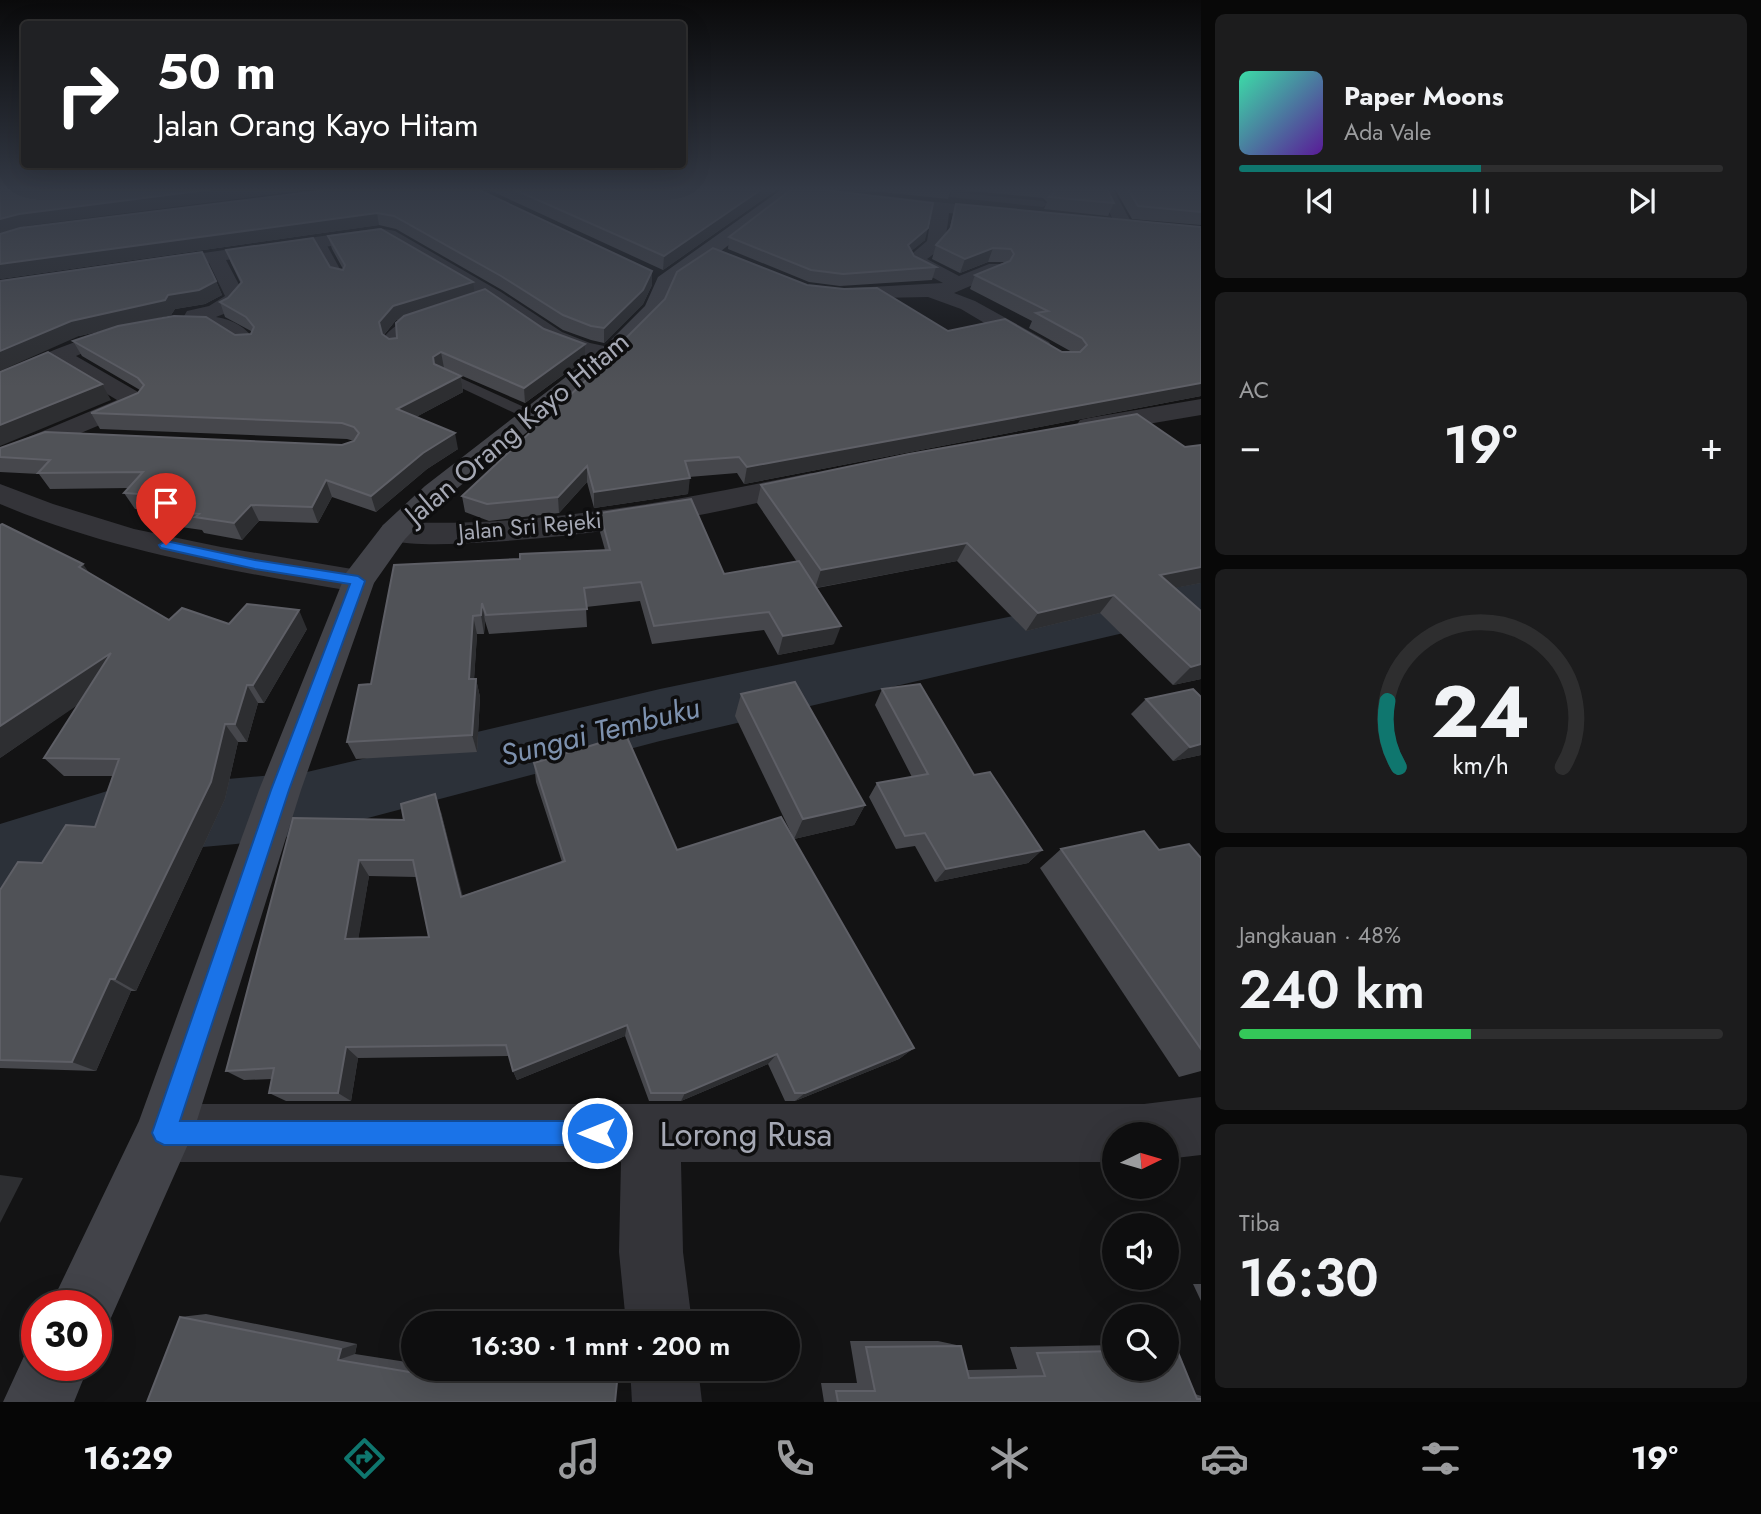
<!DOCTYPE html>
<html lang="id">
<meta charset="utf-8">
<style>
body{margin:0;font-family:Jost,sans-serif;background:#1c1c1d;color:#f1f3f6;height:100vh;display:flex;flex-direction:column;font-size:26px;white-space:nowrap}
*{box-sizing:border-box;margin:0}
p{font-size:23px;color:#9b9c9e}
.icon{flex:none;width:38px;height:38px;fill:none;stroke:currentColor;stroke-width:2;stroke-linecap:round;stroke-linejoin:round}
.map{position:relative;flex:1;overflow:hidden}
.details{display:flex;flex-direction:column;gap:14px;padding:14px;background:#080808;width:560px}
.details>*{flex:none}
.hud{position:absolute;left:21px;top:21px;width:665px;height:147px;border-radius:7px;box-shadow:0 7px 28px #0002,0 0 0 2px #2e2e2f;background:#202124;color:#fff;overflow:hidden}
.needle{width:46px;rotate:85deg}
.tools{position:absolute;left:1102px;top:1122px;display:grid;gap:14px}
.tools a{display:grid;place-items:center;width:77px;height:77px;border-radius:50%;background:#0e0e0f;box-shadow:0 7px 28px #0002,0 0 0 2px #2e2e2f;font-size:35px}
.speed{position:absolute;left:21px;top:1290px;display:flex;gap:14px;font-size:35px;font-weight:700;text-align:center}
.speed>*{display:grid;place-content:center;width:91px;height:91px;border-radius:50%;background:#0e0e0f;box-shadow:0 7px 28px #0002,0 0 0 2px #2e2e2f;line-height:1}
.speed .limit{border:10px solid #d22;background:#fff;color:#111}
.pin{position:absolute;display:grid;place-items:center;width:60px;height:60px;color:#fff;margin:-72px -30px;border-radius:50% 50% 50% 0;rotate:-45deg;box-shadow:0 0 7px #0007}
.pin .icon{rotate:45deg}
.me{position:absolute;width:77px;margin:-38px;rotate:270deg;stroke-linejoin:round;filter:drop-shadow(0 0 5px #0008)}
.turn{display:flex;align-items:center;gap:24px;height:147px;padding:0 21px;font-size:32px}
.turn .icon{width:91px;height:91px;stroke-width:2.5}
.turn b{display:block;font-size:49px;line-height:60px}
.big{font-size:52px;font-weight:600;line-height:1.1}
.details .tile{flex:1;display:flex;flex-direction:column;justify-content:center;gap:10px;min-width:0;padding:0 24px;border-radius:10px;background:#1c1c1d}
.details .dial{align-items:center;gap:0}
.dial svg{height:182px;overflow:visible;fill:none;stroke:#2e2e2f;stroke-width:7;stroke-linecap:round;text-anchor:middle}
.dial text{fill:#f1f3f6;stroke:none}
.song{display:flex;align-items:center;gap:21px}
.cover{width:84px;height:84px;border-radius:10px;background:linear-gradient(135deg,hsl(160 70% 55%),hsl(270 70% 35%))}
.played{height:7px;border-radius:4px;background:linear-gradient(90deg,#0f766e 50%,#2e2e2f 50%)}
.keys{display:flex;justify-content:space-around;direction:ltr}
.heat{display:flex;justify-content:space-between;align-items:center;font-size:38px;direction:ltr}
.charge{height:10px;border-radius:5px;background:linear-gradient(90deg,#34c759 48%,#2e2e2f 0)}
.trip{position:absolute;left:401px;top:1311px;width:399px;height:70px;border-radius:35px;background:#0e0e0f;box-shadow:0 7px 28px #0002,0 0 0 2px #2e2e2f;font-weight:600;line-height:70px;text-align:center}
.menu{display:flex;height:112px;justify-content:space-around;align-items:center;background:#060606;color:#9b9c9e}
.menu .icon{width:49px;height:49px}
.menu .active{color:#0f766e}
.menu b{font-size:32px;color:#f1f3f6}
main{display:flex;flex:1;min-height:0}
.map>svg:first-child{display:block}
.built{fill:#1f1f21}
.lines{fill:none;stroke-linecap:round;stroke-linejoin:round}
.river{fill:#2c3139;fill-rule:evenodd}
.service{fill:#343439;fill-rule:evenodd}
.minor{fill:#343439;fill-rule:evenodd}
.tertiary{fill:#343439;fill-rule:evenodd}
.secondary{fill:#424349;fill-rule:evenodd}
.wall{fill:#46474c;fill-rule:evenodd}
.shaded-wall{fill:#2d2e31}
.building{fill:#505257;stroke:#5e5f66;stroke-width:2;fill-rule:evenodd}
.route{fill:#1a73e8;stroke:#114b97;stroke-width:2}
.labels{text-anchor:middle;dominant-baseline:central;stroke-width:7;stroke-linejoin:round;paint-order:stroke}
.far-street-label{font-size:23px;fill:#a5a8b4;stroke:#0e0e0f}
.street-label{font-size:28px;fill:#a5a8b4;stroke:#0e0e0f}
.water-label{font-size:30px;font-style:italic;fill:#7d91ae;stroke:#0e0e0f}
.near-street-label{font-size:33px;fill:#a5a8b4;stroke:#0e0e0f}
</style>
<main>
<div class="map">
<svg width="1201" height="1402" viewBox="0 0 1201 1402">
<rect width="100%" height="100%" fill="#131314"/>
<polygon class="built" points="801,189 1096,189 1115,225"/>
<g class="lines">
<polygon class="river" points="1201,577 1201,615 660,741 307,834 236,844 114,855 46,877 0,897 0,824 114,789 307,772 660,689"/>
<g class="service">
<polygon points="952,192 1043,201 1047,204 1043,207 949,197"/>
<polygon points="316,238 324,240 346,280 345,282 336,280 314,240"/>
<path d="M 423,316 L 429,319 L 427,321 L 406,328 L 397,337 L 398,351 L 390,351 L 385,336 C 396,323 406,320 423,316 Z"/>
<polygon points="443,370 535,412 537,415 530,419 525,418 438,377 437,374"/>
</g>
<g class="minor">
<polygon points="1097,189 1113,189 1134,227 1131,231 1119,231"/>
<path d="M 879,195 L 1013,211 L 1015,215 L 1007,220 L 949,213 C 947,234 945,247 927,259 L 959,276 L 989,264 L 1003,264 L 1006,268 L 1003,272 L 954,293 L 975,301 L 1049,342 L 1052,347 L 1049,352 L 1033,352 L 961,309 L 928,297 L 827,299 L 824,295 L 827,291 L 834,289 L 943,283 L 911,266 L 907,258 L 927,241 L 932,211 L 873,203 L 871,200 Z"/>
<path d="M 379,228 L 395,231 L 501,292 L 562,332 L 590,343 L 618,349 L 621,354 L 618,359 L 610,361 L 584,356 L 546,342 L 487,300 L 384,239 L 226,260 L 245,296 L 234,310 L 216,317 C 234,320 247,328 257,343 L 254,348 C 234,353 231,333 213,329 C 174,322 112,340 76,356 L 145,396 L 149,401 L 145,406 L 0,467 L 0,449 L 117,400 L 57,364 L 0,390 L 0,374 C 60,346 118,322 184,316 L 187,311 L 209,306 L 225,296 L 209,263 L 154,271 L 145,265 L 147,261 Z"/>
<polygon points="1201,399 1201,415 1089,434 1080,432 1076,426 1080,420 1089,418"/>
<path d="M 811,473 L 821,476 L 825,482 L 821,488 C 713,515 600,536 489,542 C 455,544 416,547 383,539 L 379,532 L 383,525 L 394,522 C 536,528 673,501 811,473 Z"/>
<polygon points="1201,1097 1201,1155 1167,1159 1167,1134 1115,1134 1115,1162 681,1162 683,1252 692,1323 626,1323 619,1252 621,1162 164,1162 144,1153 135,1133 144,1113 164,1104 1144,1104"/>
<polygon points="630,1368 698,1368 702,1402 632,1402"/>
</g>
<path class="tertiary" d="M 0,484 L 53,504 L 134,529 L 221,547 L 358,570 L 370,573 L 375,581 L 370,589 L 358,592 C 236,572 114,552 0,504 Z"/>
<g class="secondary">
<polygon points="782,189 800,189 716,255 674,284 662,312 618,359 445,498 405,539 374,583 301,790 193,1133 106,1329 96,1333 96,1306 50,1306 139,1121 259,790 346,573 383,525 425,486 602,349 645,306 658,277"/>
<polygon points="37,1338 37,1365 89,1365 74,1402 3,1402 31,1341"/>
</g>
</g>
<g class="wall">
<polygon points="0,189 26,226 8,232 334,189 652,271 652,285 643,304 604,343 591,340 563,330 502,290 396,229 379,225 0,279"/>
<polygon points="487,189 778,189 663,270"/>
<polygon points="853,189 1107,189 1114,203 1108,216 1044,209 1047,202 1043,198 952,189 950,192 948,199"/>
<polygon points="1115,189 1201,189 1201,225 1132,219"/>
<polygon points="956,204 1201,227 1201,398 1201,396 744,484 737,473 689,477 688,494 594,508 587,482 559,513 489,521 465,512 462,496 612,356 612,352 807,285 948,331 1062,352 1072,352 1029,328 1032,321 970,289 975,275 1005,262 988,262 960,273 932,259 936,245 949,230"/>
<path d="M 328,236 L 474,293 L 544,329 L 585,344 L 585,359 L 525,403 L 444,368 L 443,368 L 461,376 L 463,392 L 416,417 L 458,449 L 427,469 L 376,512 L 332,497 L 318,523 L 259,521 L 242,540 L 204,533 L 202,530 L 167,525 L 158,511 L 135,509 L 124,493 L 129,488 L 50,489 L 39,474 L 0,472 L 0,448 L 342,445 L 354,441 L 347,439 L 100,429 L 91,413 L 138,393 L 140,390 L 82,356 L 73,341 L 114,328 L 79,336 L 0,281 L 216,281 L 222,295 L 205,304 L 175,309 L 171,315 L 130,324 L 235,335 L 251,334 L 251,331 L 225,317 L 220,302 L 228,298 L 241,284 L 231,263 L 226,250 L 343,270 L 343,269 L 332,249 ZM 401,319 L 397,338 L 389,339 L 384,335 L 396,320 Z"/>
<polygon points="729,237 925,240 911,251 914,256 936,267 932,280 840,286 809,282 728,249"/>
<polygon points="1201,445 1201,583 1174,588 1201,679 1173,685 1100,613 1026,631 957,561 817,588 834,644 778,655 764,630 652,644 640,601 586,607 587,627 489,634 485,621 484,634 477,634 474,679 476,679 480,697 477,752 356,759 347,742 371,684 520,559 605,550 600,532 600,513 724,574 797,562 757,503 761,485 1185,447"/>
<polygon points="89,573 169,620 307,629 264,703 258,703 247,742 238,742 225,799 136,991 131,991 96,1071 0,1068 0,890 95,827 113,776 64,776 44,758 78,704 0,758"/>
<polygon points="882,689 974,775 1042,850 1028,863 935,882 915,846 896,849 869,797 877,783 912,777 875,705"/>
<polygon points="741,694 865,805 854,825 794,839 735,716"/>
<polygon points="1201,697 1201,755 1173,761 1131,714 1146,699"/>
<path d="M 534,763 L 677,850 L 914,1048 L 899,1059 L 795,1101 L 785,1101 L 768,1064 L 681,1101 L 649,1101 L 625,1036 L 517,1080 L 513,1071 L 509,1056 L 358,1058 L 351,1101 L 286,1101 L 269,1093 L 272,1079 L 244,1080 L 226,1071 L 293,818 L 404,820 L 441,812 L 462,896 L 562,862 L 536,782 ZM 369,876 L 416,877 L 429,937 L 358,939 Z"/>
<polygon points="1061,849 1159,850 1201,858 1201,1071 1179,1077 1040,868"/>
<polygon points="1193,1284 1201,1284 1201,1301"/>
<polygon points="206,1314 357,1344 355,1354 413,1363 413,1368 580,1368 616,1374 617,1382 147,1402 180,1317"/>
<polygon points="850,1341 938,1341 961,1346 967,1370 1017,1369 1010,1347 1115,1345 1115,1368 1167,1368 1167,1348 1177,1350 1195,1394 1201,1396 1201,1402 824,1402 821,1383 857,1383"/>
</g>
<g class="shaded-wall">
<polygon points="214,189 314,189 26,226 0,234 0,219 19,214"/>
<polygon points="762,189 778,189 663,270 664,256"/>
<polygon points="377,213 379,225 0,279 0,264"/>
<polygon points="928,228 925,240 904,257 908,245"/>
<polygon points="993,248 988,262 960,273 965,259"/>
<polygon points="652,271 652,285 643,304 604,343 604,328"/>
<polygon points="216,281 222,295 205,304 175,309 171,315 79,336 0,371 0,351 71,321 168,295"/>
<polygon points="473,282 475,296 396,320 382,337 379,322 393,306"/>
<polygon points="585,344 585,359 525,403 524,388"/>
<polygon points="441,352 444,368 436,372 433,357"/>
<polygon points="461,376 463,392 401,425 397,409"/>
<polygon points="1201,383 1201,396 744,484 747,467"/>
<polygon points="102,384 111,400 0,446 0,425"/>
<polygon points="455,433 458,449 427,469 376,512 371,496 423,453"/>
<polygon points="587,466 587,482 559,513 558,497"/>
<polygon points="690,478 688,494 594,508 594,492"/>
<polygon points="326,480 332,497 318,523 312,507"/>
<polygon points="251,505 259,521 242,540 234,523"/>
<polygon points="967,543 957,561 815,588 821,570"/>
<polygon points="83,564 97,584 79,567"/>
<polygon points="1201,567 1201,583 1144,594 1160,575"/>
<polygon points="1114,595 1100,613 1026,631 1038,613"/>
<polygon points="482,603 485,621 484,634 481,615"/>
<polygon points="299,610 307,629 264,703 253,685"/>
<polygon points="473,616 477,634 473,697 469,679"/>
<polygon points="841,626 834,644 778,655 783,636"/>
<polygon points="111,653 126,672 0,758 0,726"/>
<polygon points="1201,664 1201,679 1173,685 1191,667"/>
<polygon points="476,679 480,697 477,752 472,735"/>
<polygon points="247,685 258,703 247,742 235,724"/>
<polygon points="225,724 238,742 225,799 136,991 115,979"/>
<polygon points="1201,744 1201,755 1173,761 1190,747"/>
<polygon points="435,794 441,812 467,912 461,897"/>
<polygon points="865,805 854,825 794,839 803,819"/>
<polygon points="1042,850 1028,863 935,882 946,869"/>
<polygon points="359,860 369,876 356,953 345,939"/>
<polygon points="110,979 131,991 96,1071 72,1062"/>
<polygon points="627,1025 625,1036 517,1080 513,1071"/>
<polygon points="346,1047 358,1058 351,1101 338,1093"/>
<polygon points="914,1048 899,1059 795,1101 805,1093"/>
<polygon points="777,1054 768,1064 681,1101 685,1093"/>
<polygon points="0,1175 23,1178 0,1223"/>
<polygon points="357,1344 355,1354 338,1360 341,1349"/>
</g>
<g class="building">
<polygon points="0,189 214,189 19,214 0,219"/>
<polygon points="334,189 477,189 652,271 643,290 604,328 591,326 563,315 501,276 394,216 377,213 0,264 0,234 20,228"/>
<polygon points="513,189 762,189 664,256"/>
<polygon points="792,189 816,189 933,203 928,228 908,245 914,256 936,267 843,274 811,270 729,237"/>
<polygon points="1052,189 1107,189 1114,203 1049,197 1055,192"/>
<polygon points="1128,189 1201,189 1201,212 1138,206"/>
<polygon points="956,204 1201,227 1201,383 747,467 739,457 685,461 690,478 594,492 587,466 558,497 487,504 462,496 614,354 612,352 665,299 677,272 713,248 807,285 844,289 877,288 948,331 1005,319 1062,352 1080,352 1087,345 1082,338 1036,313 1048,311 975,275 1010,261 1014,254 1011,249 993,248 965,259 936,245 951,228"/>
<polygon points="381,229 473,282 393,306 379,322 382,334 389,339 397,338 396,323 404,316 485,289 544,329 585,344 524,388 441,352 433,357 434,364 461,376 397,409 455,433 423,453 371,496 326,480 312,507 251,505 234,523 195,517 199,514 157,509 170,496 124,493 143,472 38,473 50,460 0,457 0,448 45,432 342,445 354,441 359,433 354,427 342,423 91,413 138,393 144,385 138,378 73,341 118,326 174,316 206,317 235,335 251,334 254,327 246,317 220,302 228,298 242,282 226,250 313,238 330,267 343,270 345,265 328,236"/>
<polygon points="202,252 216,281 199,290 168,295 165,300 71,321 0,351 0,281"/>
<polygon points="48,352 102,384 0,425 0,372"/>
<polygon points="1137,414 1185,447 1201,445 1201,567 1160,575 1201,611 1201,664 1191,667 1114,595 1038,613 967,543 821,570 761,485 909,454"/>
<polygon points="691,499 724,574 799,561 841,626 783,636 769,612 654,626 641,582 584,588 587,609 486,615 482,603 481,615 473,616 469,679 476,679 472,735 347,742 359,685 371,684 394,565 520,559 520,554 610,550 600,513"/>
<polygon points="2,524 83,564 79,567 169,620 182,608 229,624 247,604 299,610 253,685 247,685 235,724 225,724 211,782 115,979 110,979 72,1062 0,1060 0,890 18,862 42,863 66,825 95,827 119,759 44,758 111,653 0,726 0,525"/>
<polygon points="795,682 865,805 803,819 741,694"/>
<polygon points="920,684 974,775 990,772 1042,850 946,869 925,833 905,836 877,783 928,774 882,689"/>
<polygon points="1193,689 1201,697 1201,744 1190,747 1146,699"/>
<path d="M 626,735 L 677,850 L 781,817 L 914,1048 L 805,1093 L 795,1093 L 777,1054 L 685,1093 L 651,1093 L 627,1025 L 513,1071 L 506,1045 L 346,1047 L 338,1093 L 269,1093 L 274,1068 L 226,1071 L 293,818 L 404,820 L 401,804 L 435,794 L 461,897 L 565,861 L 534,763 ZM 359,860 L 413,860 L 429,937 L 345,939 Z"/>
<polygon points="1144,831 1159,850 1189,844 1201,858 1201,1049 1061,849"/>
<polygon points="180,1317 341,1349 338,1360 445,1378 447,1368 535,1368 617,1382 615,1402 147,1402"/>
<polygon points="961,1346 969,1378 1045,1376 1037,1353 1115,1351 1115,1368 1167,1368 1167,1350 1177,1350 1197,1399 1201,1399 1201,1402 838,1402 836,1391 875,1391 866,1347"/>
</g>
<linearGradient id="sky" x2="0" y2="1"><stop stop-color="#0a0a0b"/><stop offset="0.49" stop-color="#333945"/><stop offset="1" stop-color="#333945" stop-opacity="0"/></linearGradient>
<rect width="1201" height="386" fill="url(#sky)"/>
<polygon class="route" points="166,541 255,560 358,576 365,581 289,790 180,1121 597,1121 605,1125 609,1133 605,1142 597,1145 164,1145 156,1141 152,1133 271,790 350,584 255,569 161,548 159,545"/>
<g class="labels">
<g class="far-street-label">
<text transform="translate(530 526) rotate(-5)">Jalan Sri Rejeki</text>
</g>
<g class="street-label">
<text transform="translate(517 428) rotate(-40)">Jalan Orang Kayo Hitam</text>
</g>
<g class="water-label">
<text transform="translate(600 731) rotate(-14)">Sungai Tembuku</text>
</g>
<g class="near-street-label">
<text x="746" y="1134">Lorong Rusa</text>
</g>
</g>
</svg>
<div class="tools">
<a><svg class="needle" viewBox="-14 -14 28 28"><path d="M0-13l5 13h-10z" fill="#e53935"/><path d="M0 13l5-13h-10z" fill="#9b9c9e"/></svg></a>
<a><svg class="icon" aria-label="sound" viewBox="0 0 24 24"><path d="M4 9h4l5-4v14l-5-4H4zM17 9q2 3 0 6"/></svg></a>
<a><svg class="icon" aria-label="search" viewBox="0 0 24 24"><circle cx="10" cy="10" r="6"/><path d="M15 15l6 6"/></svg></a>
</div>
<div class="speed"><div class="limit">30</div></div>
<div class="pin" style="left:166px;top:545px;background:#d93025"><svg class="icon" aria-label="arrive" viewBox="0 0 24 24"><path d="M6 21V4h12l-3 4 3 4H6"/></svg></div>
<svg class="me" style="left:597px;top:1133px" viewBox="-20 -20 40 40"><circle r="17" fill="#1a73e8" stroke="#fff" stroke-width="3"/><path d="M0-11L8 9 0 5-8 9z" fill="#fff"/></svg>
<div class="trip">16:30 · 1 mnt · 200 m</div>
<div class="hud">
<div class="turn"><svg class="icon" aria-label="right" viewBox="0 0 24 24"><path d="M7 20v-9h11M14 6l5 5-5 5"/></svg><div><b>50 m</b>Jalan Orang Kayo Hitam</div></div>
</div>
</div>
<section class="details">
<div class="tile">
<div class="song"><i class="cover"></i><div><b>Paper Moons</b><p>Ada Vale</p></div></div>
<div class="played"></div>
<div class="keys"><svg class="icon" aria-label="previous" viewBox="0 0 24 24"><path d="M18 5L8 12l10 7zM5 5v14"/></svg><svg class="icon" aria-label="pause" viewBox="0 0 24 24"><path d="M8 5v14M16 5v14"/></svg><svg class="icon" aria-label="next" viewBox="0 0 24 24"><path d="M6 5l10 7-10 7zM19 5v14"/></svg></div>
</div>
<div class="tile"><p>AC</p>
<div class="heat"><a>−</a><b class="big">19°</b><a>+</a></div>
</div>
<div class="tile dial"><svg viewBox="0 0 100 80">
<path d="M14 69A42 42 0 1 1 86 69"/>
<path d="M14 69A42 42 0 0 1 9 40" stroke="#0f766e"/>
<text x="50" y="56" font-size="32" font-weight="700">24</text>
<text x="50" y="72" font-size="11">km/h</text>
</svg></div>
<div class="tile"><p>Jangkauan · 48%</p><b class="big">240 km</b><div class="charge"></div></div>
<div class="tile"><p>Tiba</p><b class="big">16:30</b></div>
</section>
</main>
<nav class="menu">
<b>16:29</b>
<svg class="icon active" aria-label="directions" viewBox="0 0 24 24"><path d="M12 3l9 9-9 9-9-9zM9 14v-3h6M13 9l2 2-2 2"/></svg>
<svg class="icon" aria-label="music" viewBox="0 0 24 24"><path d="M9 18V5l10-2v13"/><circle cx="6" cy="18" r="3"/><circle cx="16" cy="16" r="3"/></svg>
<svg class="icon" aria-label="phone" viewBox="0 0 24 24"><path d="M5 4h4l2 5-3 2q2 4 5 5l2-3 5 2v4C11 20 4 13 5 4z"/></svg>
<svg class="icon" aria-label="climate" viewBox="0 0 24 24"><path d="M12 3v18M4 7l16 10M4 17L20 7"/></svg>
<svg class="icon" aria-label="car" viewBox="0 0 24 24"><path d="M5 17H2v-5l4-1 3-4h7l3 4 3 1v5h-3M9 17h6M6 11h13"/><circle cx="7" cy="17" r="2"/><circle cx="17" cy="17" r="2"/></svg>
<svg class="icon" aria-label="filters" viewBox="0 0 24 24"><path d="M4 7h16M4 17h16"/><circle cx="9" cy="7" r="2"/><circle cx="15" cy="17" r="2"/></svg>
<b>19°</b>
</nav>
